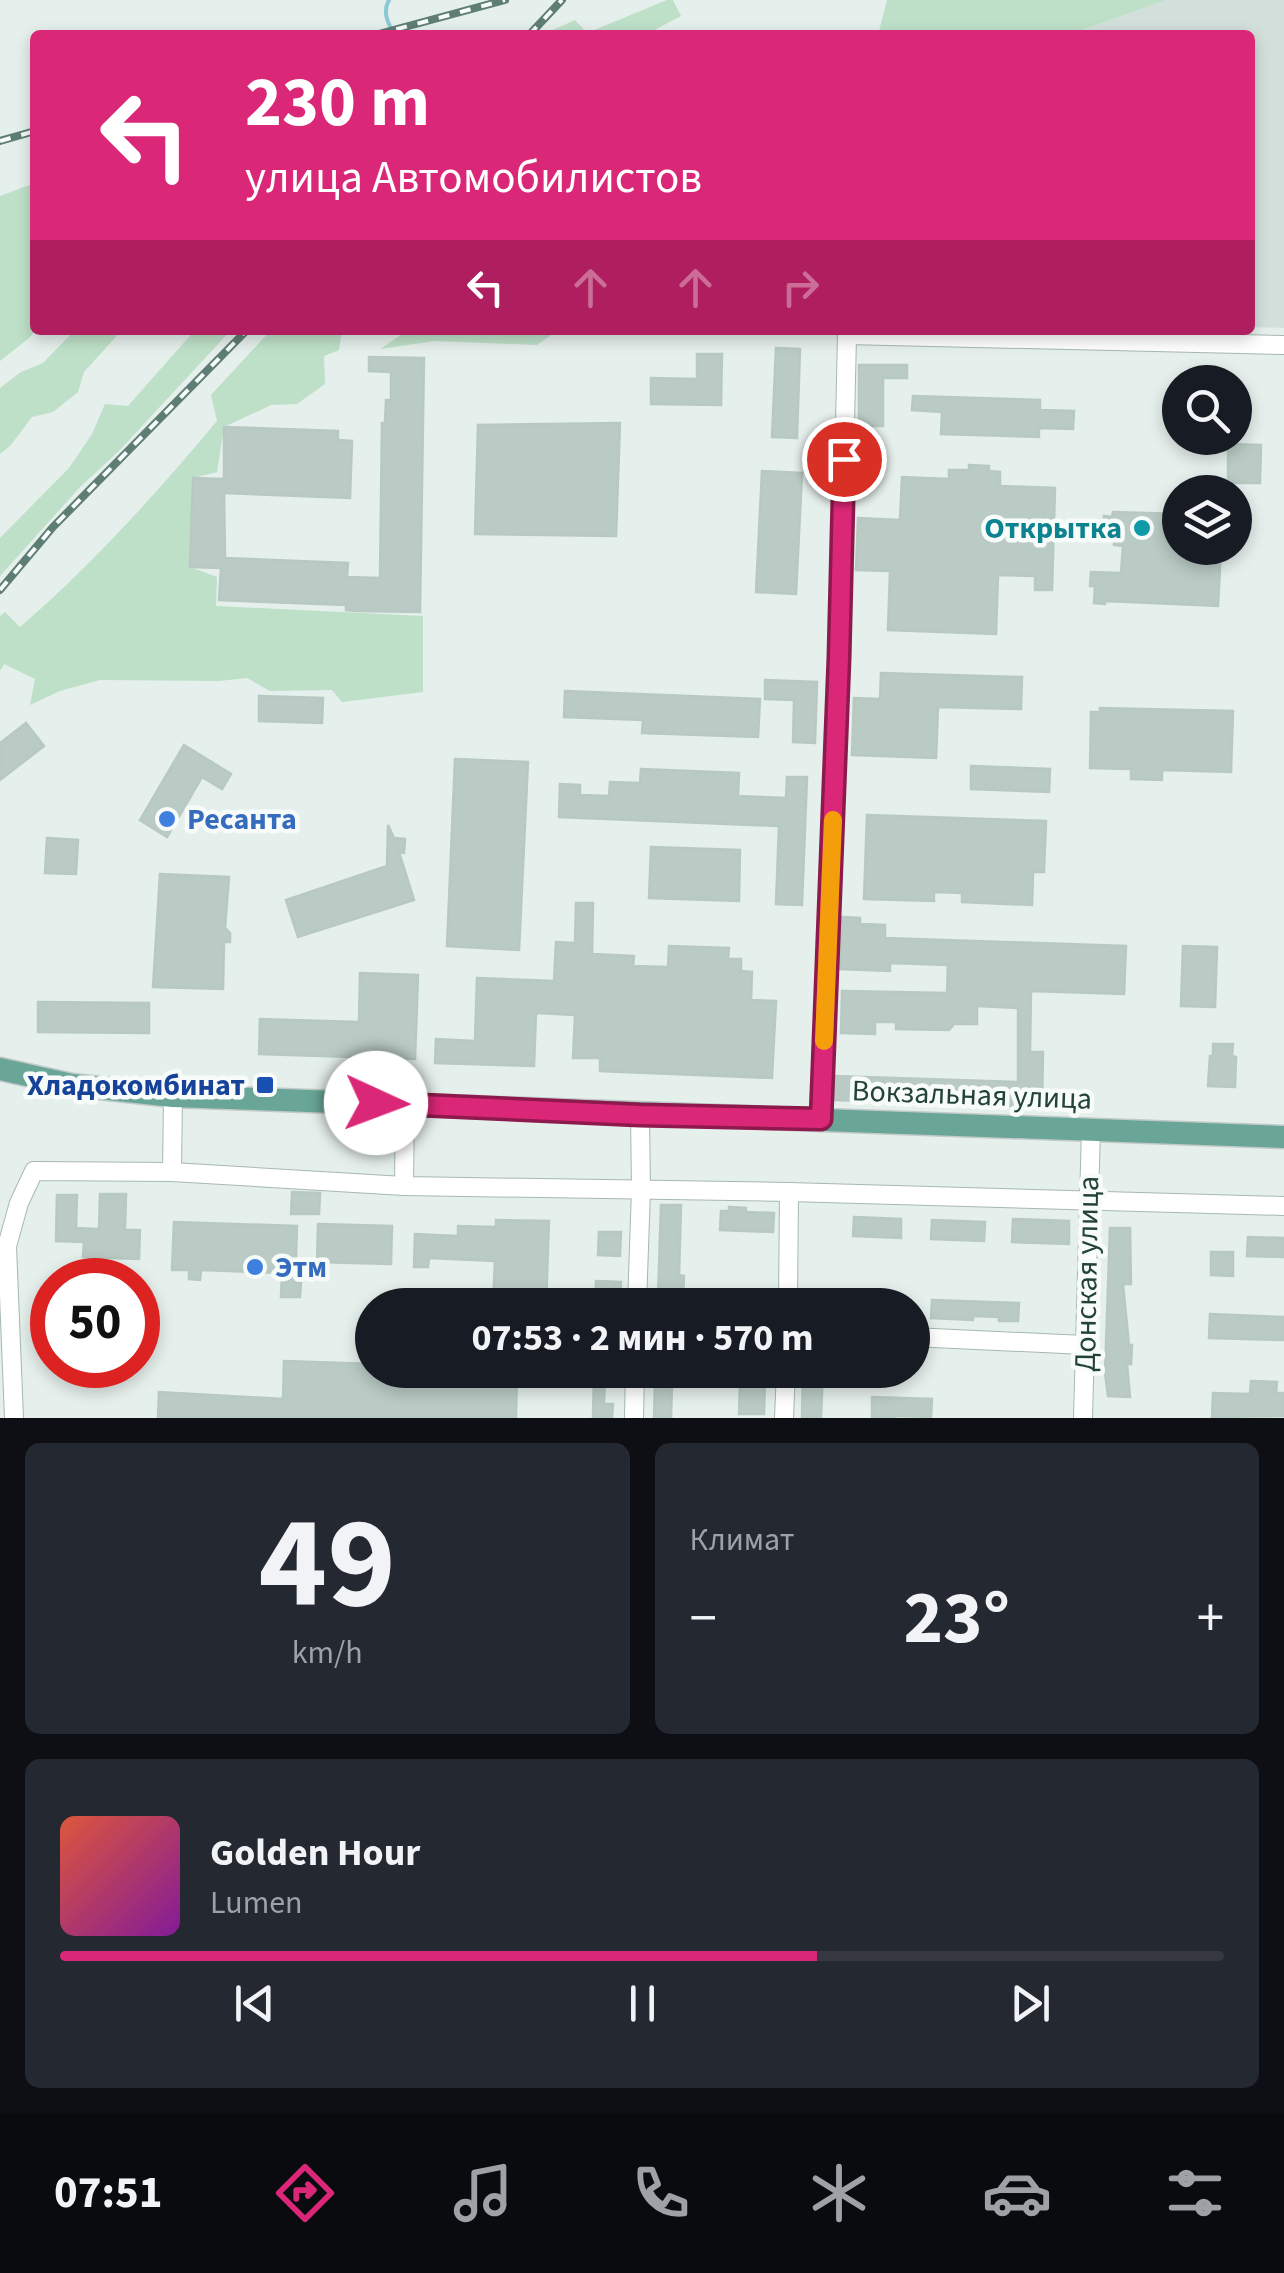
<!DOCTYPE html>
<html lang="ru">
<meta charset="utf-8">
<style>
body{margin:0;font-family:"Source Sans 3",sans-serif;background:#242831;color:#f1f3f6;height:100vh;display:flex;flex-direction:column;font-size:38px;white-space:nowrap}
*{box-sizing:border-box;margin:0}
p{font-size:32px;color:#9ea1a6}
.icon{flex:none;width:55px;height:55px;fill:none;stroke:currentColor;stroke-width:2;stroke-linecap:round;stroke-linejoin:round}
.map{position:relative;height:1418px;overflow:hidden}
.drawer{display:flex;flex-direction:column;gap:25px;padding:25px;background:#0d0f14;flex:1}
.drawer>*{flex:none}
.hud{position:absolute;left:30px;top:30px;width:1225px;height:305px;border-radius:10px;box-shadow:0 5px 15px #0003;background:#db2777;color:#fff;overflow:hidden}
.tools{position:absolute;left:1162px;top:365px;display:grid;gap:20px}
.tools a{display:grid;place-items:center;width:90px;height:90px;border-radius:50%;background:#171b24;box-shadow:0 5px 15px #0003;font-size:50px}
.speed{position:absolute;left:30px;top:1258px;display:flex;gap:20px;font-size:50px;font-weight:700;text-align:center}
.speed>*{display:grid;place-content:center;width:130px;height:130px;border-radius:50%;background:#171b24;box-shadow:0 5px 15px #0003;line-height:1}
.speed .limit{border:15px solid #d22;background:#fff;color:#111}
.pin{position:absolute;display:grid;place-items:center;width:85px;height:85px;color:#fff;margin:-42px;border:5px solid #fff;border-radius:50%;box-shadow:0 2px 10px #0007}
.me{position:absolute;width:110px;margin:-55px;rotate:92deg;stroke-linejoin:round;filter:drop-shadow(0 0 8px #0008)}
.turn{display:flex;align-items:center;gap:35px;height:210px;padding:0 50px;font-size:45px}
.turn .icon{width:130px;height:130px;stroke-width:2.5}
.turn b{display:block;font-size:70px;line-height:85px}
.lanes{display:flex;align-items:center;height:95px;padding:0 50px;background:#0003;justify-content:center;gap:50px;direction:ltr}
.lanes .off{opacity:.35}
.big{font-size:75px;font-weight:700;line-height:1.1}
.drawer .tile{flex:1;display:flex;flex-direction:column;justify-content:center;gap:15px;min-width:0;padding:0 35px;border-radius:15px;background:#242831}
.drawer .dial{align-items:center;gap:0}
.dial b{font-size:130px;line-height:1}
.song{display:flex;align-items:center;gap:30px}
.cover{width:120px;height:120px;border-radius:15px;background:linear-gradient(135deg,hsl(10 70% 55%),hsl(290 70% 35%))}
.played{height:10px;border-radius:5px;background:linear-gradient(90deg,#db2777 65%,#363941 65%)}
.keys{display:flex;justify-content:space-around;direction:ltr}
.heat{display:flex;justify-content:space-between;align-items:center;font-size:55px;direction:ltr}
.drawer .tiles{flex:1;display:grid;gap:25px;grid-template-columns:1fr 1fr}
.tile:last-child{grid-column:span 2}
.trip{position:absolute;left:355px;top:1288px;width:575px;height:100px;border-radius:50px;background:#171b24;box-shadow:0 5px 15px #0003;font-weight:700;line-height:100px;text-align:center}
.dock{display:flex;height:160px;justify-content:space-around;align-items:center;background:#090b0e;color:#9ea1a6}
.dock .icon{width:70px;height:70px}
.dock .active{color:#db2777}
.dock b{font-size:45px;color:#f1f3f6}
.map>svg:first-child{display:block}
.built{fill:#d3dfda}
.green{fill:#bee0c8}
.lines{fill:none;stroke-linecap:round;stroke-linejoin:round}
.stream{stroke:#8dc9d5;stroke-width:4}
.building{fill:#bacac4;stroke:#b7c9c2;stroke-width:2.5}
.minor-casing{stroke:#a7b8b2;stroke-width:20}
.major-casing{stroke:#c1cac8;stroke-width:25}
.minor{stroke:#fff;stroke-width:18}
.major{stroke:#69a697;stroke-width:22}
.rail-casing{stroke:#5e7d75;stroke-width:8}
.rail{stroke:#f7fbf9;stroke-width:4;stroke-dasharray:11;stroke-linecap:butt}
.route-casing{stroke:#8e194d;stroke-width:25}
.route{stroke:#db2777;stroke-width:18}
.slow{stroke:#f59e0b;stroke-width:18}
.culture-dot{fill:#0f9aa8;stroke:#f7fbf9;stroke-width:4}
.shop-dot{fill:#3f7fe0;stroke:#f7fbf9;stroke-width:4}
.transit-dot{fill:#1a4fb4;stroke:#f7fbf9;stroke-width:4}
.labels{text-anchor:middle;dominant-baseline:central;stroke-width:9;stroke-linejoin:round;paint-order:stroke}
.culture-label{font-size:30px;font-weight:bold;fill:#0d838f;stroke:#f7fbf9;text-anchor:end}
.shop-label{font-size:30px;font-weight:bold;fill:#366cbe;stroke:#f7fbf9;text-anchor:start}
.transit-label{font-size:30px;font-weight:bold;fill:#164399;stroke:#f7fbf9;text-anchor:end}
.street-label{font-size:30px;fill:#23423a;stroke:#f7fbf9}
</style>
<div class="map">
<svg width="1284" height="1418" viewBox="0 0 1284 1418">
<rect width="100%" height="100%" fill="#e5efeb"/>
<polygon class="built" points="1166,0 1284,0 1284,328 1250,327 1250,35 1068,35"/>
<g class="green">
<polygon points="667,0 673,0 681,16 645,35 555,35 553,30 575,20 587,33"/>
<polygon points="887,0 1166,0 1068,35 878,35"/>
<polygon points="35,183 36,330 29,338 0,361 0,196"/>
<polygon points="75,330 122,330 84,372 78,392 53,412 32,417 10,446 0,454 0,388 21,372 43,363"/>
<polygon points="195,330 231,330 118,452 81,486 0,576 0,538 69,468 92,434 105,404 128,406"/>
<path d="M 271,330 L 342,330 L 339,350 L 324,356 L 325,384 L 297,404 L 271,405 L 224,427 L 217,472 L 193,478 L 190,567 L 217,577 L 216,606 L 423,616 L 423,692 L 342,702 L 332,690 L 270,691 L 247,678 L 219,681 L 100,680 L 60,691 L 30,705 L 35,679 L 4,664 L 0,671 L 0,616 L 5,612 L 20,627 C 92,565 156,494 217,421 L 211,395 Z"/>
<polygon points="408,330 554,330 554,333 537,345 435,341 380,349"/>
</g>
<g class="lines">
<path class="stream" d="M 389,0 C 382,12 388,24 395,35"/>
</g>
<g class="building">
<polygon points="776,348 800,349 797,438 772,437"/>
<polygon points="697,354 722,354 721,405 651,404 651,378 697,379"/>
<polygon points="369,357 424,358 420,612 357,611 346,610 346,605 219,600 221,568 190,567 193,478 224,479 224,427 338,431 338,440 352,441 350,498 224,493 225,558 348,563 347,577 380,578 382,423 385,423 386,400 391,400 391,372 369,371"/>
<polygon points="859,365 907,365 907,378 883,378 883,426 859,426"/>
<polygon points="913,396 1040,400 1040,410 1074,411 1073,429 1039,428 1039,437 941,434 942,412 912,410"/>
<polygon points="620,423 616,536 475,534 478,425"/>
<polygon points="1228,444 1261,445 1260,483 1228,483"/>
<polygon points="969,465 989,466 989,471 1000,472 1000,486 1055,488 1052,590 1035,590 1035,576 998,575 996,634 888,630 890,571 856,570 858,518 900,520 902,477 949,479 949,470 969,470"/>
<polygon points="762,471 802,473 796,594 756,592"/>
<polygon points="1113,512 1180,514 1180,548 1221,548 1218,606 1105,601 1105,604 1094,603 1095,586 1090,586 1091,572 1121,573 1123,546 1114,545 1114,535 1103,535 1104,516 1112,517"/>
<polygon points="881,673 1022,677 1021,709 938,707 936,758 852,755 854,698 880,699"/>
<polygon points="765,680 817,682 815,743 793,742 794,700 765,699"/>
<polygon points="565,691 760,699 758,737 642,733 643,720 564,717"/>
<polygon points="259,696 323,698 322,723 259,721"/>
<polygon points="1100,708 1233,711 1231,772 1162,770 1162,780 1131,779 1131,769 1090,768 1091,712 1100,712"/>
<polygon points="26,723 44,746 0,780 0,743"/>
<polygon points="184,745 231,774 222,789 202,777 167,837 140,820"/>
<polygon points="455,759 528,762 519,950 447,946"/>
<polygon points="971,766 1050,769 1049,792 971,789"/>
<polygon points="641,769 739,773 738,796 786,798 787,777 807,777 802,905 776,904 779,826 559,817 560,784 580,785 580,795 609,796 610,782 640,783"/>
<polygon points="867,815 1046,821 1044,872 1033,872 1032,905 962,902 962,893 934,892 934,901 864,899"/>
<polygon points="388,825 394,838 405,839 404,853 399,852 414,900 298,937 286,900 387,866"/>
<polygon points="47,838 78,840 76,874 45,873"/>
<polygon points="651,847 740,850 739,901 649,898"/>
<polygon points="160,874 229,877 225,928 230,933 230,942 224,942 223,989 153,987"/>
<polygon points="576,903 593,903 592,954 634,956 633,966 668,967 669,946 729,948 728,959 741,959 741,971 752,972 751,1000 776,1001 772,1078 600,1071 600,1058 573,1058 575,1015 536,1013 534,1066 435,1063 436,1039 475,1041 477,978 554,981 556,942 575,943"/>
<polygon points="842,917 860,918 860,924 885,925 885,938 1126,946 1124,994 1031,991 1030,1052 1043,1052 1042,1104 1012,1104 1012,1106 834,1100 835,1076 1018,1082 1018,1008 977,1006 977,1024 954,1024 949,1030 896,1029 896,1022 875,1022 875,1034 841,1033 842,991 947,993 948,965 890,963 890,971 840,969"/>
<polygon points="1183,946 1217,947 1215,1007 1181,1006"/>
<polygon points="360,973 418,975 415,1059 259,1054 260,1019 359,1022"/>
<polygon points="38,1002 149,1003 149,1033 38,1032"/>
<polygon points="1213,1044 1233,1044 1232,1056 1236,1057 1235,1087 1208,1086 1210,1056 1213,1056"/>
<polygon points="292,1192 320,1193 319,1214 291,1214"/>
<polygon points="100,1194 126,1194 125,1230 140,1230 139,1259 83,1257 84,1242 56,1241 57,1195 77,1195 76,1228 99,1229"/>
<polygon points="661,1205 681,1205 679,1275 684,1276 683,1299 658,1298"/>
<polygon points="729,1207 746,1208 746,1212 774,1213 773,1232 720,1230 721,1211 729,1211"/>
<polygon points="854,1217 901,1219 901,1238 853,1236"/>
<polygon points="1013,1219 1069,1221 1069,1244 1012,1242"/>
<polygon points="496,1220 549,1221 546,1305 493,1305 495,1261 429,1258 428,1267 414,1267 415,1234 458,1236 458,1226 496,1227"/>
<polygon points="932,1220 985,1222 984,1241 931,1239"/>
<polygon points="174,1222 297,1226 295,1283 301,1283 300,1297 281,1297 282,1273 201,1270 200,1280 189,1279 189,1270 172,1270"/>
<polygon points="318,1224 392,1226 391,1264 317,1262"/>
<polygon points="1110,1228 1130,1228 1131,1284 1123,1284 1129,1345 1132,1345 1131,1364 1127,1364 1130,1397 1108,1396 1105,1373"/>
<polygon points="599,1232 621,1232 620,1256 598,1255"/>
<polygon points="1248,1237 1284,1238 1284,1257 1247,1256"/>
<polygon points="1211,1252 1233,1252 1233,1276 1211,1275"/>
<polygon points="596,1281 621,1282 620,1301 609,1300 609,1304 595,1304"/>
<polygon points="932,1300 1019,1303 1018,1321 999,1321 999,1317 973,1316 973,1320 931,1318"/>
<polygon points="1210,1314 1284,1317 1284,1340 1209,1338"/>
<polygon points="284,1361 372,1364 372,1370 517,1370 516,1418 158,1418 159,1392 283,1399"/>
<polygon points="594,1370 605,1370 604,1404 613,1404 612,1418 593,1418"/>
<polygon points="803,1370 823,1370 821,1418 802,1417"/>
<polygon points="740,1381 765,1382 764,1414 739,1414"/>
<polygon points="1251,1381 1277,1382 1276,1393 1284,1393 1284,1416 1212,1417 1213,1393 1250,1394"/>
<polygon points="655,1382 672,1383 671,1418 654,1418"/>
<polygon points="872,1397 932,1399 931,1417 895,1416 894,1418 872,1418"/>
</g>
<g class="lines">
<defs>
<g id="minor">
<polyline points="821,1119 840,647 847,335 1284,345"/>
<polyline points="172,1172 173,1096"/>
<polyline points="404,1186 405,1104"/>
<polyline points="637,1305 641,1190 640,1115"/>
<polyline points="788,1305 789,1192"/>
<polyline points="912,1337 1085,1345"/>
<polyline points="14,1418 7,1246 19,1203 34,1171 172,1172 404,1186 789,1192 1284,1206"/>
<polyline points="634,1418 635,1370"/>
<polyline points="784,1418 786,1370"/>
<polyline points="1083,1418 1091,1129"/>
</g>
<polyline id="major" points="0,1069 72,1085 173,1096 1284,1137"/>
</defs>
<use href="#minor" class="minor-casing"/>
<use href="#major" class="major-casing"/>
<use href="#minor" class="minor"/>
<use href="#major" class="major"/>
<defs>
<g id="rail">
<polyline points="375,35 505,0"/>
<polyline points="529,35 562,0"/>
<polyline points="0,141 35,131"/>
<polyline points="0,590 53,527 247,330"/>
</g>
</defs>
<use href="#rail" class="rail-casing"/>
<use href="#rail" class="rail"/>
</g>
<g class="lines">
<defs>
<polyline id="route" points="376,1103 640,1115 821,1119 839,658 844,459"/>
</defs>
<use href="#route" class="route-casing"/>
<use href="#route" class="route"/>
<polyline class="slow" points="824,1041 833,820"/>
</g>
<circle class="culture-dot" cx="1142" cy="528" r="10"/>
<g class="shop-dot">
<circle cx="167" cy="819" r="10"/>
<circle cx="255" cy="1267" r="10"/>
</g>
<rect class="transit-dot" x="255" y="1075" width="20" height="20" rx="5"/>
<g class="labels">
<g class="culture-label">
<text x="1122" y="528">Открытка</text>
</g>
<g class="shop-label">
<text x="187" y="819">Ресанта</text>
<text x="275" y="1267">Этм</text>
</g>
<g class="transit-label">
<text x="245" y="1085">Хладокомбинат</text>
</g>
<g class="street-label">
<text transform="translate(972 1095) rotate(2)">Вокзальная улица</text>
<text transform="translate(1087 1274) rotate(-89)">Донская улица</text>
</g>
</g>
</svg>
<div class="tools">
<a><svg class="icon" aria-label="search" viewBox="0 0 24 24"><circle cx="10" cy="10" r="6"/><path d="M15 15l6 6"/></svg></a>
<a><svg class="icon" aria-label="layers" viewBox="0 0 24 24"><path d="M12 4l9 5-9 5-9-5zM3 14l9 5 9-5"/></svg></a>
</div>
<div class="speed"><div class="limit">50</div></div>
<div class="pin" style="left:844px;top:459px;background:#d93025"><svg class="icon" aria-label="arrive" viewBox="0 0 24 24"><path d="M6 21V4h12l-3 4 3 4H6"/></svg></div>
<svg class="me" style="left:376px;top:1103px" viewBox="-20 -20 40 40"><circle r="19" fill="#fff"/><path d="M0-13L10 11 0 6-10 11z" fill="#db2777"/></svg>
<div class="trip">07:53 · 2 мин · 570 m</div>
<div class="hud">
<div class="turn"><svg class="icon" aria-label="left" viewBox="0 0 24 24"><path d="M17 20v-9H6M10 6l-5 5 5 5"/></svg><div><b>230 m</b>улица Автомобилистов</div></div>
<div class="lanes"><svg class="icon" aria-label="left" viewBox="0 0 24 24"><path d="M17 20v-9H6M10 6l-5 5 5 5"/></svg><svg class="icon off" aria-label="ahead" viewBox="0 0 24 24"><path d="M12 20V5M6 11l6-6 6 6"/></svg><svg class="icon off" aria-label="ahead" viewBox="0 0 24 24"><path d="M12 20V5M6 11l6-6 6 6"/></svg><svg class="icon off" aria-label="right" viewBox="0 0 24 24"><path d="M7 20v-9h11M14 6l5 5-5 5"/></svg></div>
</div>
</div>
<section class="drawer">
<div class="tiles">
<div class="tile dial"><b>49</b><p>km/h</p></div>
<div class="tile"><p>Климат</p>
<div class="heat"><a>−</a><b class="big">23°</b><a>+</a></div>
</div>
<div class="tile">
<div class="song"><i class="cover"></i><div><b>Golden Hour</b><p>Lumen</p></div></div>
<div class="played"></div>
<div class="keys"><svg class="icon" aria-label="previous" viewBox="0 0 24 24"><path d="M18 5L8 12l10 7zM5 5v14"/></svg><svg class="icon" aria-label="pause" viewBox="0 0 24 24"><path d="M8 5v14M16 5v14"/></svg><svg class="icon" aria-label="next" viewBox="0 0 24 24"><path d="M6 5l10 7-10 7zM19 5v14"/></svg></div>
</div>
</div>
</section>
<nav class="dock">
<b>07:51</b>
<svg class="icon active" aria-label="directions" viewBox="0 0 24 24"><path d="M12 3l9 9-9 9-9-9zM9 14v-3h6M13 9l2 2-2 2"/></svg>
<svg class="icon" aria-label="music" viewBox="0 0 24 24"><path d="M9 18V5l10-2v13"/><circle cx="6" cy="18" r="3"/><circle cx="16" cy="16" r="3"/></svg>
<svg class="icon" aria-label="phone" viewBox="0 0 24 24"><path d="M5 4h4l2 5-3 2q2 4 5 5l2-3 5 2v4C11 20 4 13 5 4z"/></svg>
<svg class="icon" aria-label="climate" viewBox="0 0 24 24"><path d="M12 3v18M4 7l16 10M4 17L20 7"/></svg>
<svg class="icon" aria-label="car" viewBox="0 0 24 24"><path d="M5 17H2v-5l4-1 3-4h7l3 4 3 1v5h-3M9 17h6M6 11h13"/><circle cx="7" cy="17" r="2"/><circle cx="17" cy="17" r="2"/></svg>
<svg class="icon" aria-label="filters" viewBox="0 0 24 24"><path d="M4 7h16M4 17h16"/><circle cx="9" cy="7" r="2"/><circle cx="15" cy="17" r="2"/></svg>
</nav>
